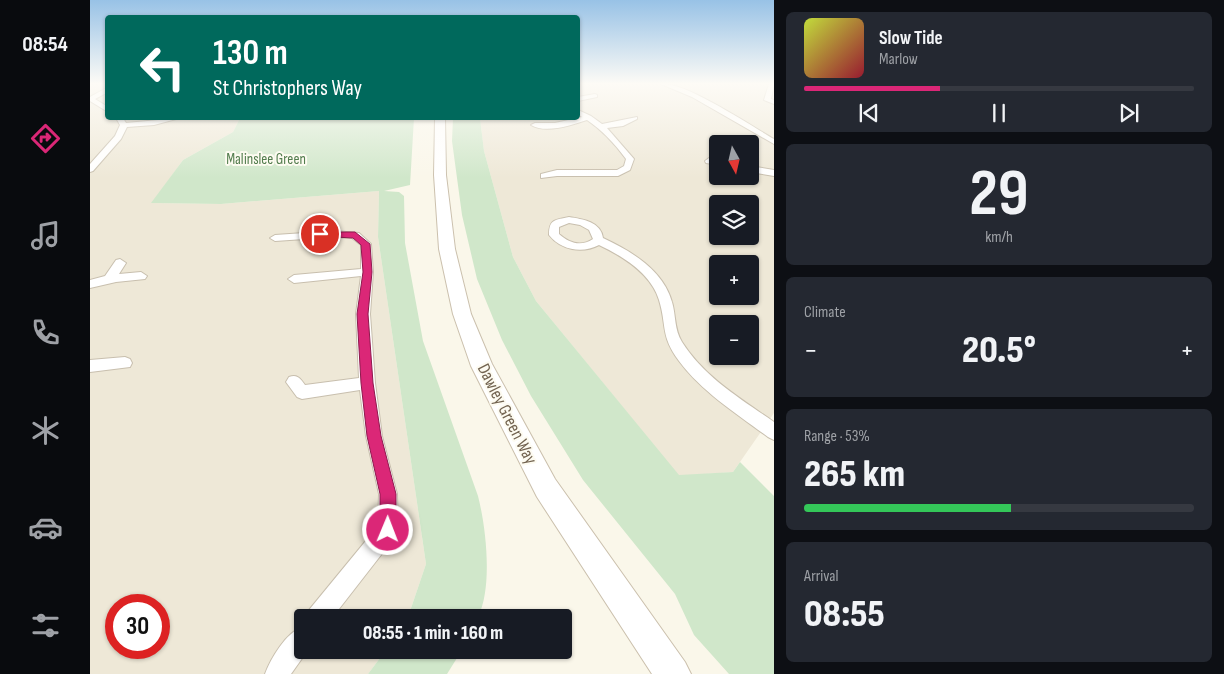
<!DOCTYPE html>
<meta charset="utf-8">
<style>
body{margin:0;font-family:"Sofia Sans Condensed",sans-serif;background:#242831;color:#f1f3f6;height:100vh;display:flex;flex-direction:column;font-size:19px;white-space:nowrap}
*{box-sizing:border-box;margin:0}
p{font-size:16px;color:#9ea1a6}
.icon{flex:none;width:28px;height:28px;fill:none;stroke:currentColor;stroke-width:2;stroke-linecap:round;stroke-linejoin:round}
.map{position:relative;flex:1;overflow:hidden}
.drawer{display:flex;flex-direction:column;gap:12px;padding:12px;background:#0d0f14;width:450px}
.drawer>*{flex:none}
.banner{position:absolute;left:15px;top:15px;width:475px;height:105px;border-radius:5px;box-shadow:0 1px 4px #0004;background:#00695c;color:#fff;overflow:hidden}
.needle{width:32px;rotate:172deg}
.controls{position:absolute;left:619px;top:135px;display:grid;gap:10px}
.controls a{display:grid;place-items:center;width:50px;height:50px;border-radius:5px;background:#171b24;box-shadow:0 1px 4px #0004;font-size:25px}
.speed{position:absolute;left:15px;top:594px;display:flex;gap:10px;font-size:25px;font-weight:700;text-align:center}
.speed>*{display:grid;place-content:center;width:65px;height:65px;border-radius:50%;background:#171b24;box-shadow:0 1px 4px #0004;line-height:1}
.speed .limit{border:8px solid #d22;background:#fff;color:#111}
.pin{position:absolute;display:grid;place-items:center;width:42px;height:42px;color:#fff;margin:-21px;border:2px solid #fff;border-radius:50%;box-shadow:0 1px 5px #0007}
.me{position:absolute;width:55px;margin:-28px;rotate:1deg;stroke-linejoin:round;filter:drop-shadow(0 0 4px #0008)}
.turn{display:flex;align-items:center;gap:18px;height:105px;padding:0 25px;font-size:22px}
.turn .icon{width:65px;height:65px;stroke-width:2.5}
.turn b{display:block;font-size:35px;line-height:42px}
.big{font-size:38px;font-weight:800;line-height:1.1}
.drawer .widget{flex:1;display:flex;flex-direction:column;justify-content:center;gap:8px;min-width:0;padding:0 18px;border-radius:8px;background:#242831}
.drawer .dial{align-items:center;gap:0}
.dial b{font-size:65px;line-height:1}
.song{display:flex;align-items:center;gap:15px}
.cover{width:60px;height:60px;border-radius:8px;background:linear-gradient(135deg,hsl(70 70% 55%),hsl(350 70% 35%))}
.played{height:5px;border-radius:2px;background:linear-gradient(90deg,#db2777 35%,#363941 35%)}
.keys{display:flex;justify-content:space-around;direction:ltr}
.heat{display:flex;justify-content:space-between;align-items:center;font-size:28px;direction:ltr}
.charge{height:8px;border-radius:4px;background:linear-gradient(90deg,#34c759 53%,#363941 0)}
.trip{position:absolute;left:204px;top:609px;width:278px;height:50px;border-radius:5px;background:#171b24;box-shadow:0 1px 4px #0004;font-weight:800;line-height:50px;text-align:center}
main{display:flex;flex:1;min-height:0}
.tab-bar{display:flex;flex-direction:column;width:90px;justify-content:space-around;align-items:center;background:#090b0e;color:#9ea1a6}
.tab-bar .icon{width:35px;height:35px}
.tab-bar .current{color:#db2777}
.tab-bar b{font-size:22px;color:#f1f3f6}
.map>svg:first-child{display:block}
.residential{fill:#eee8d7;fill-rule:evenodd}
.green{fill:#d0e7ca}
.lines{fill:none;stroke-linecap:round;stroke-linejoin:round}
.street-casing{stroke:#c8bfae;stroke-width:2}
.secondary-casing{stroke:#cbc0ad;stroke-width:2}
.street{fill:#fff;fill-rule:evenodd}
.secondary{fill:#fff;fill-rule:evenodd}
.route{fill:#db2777;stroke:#8e194d}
.labels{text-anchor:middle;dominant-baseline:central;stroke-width:4;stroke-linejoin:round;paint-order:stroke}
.far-park-label{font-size:15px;fill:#527c4d;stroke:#fdfbf1}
.street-label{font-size:18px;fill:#726350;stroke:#fdfbf1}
</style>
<main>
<nav class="tab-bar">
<b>08:54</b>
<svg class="icon current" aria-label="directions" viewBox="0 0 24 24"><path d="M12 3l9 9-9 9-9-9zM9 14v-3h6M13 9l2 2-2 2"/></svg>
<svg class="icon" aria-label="music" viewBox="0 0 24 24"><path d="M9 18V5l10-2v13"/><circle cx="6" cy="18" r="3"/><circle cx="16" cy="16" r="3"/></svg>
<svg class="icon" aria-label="phone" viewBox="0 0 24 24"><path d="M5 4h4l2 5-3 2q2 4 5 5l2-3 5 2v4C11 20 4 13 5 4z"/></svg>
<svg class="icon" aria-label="climate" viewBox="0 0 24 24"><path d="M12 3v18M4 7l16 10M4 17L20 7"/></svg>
<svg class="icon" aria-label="car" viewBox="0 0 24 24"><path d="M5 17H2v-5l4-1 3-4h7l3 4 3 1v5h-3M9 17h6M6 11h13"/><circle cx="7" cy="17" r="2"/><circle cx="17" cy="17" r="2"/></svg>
<svg class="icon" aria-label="filters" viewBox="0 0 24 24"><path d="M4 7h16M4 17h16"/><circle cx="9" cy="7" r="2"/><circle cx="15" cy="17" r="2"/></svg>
</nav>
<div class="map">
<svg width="684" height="674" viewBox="0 0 684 674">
<rect width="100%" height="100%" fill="#faf7ea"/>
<g class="residential">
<path d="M 0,84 L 17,84 L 18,118 L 150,118 L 143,132 L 93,160 L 62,203 L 131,204 L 289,191 L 288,237 L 336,564 L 318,617 L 212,618 L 212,650 L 296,650 L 278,674 L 0,674 ZM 26,605 L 69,605 L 69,648 L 26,648 Z"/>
<path d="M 488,84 L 684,84 L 684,413 L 643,472 L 589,476 L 446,301 L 423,257 L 394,151 L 390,118 L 488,118 ZM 628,144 L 660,144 L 660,176 L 628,176 ZM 628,204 L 660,204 L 660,236 L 628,236 ZM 628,264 L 660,264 L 660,296 L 628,296 ZM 628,324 L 660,324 L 660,356 L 628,356 Z"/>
</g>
<g class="green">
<path d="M 150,118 L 324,118 L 320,185 L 294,191 L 309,192 L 314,196 L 315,243 L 333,341 L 388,496 C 396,527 403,587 388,617 L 318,617 L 336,564 L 288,237 L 289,191 L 131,204 L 61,203 L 93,160 L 143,132 Z"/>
<polygon points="363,118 390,118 394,151 423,257 446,301 589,475 643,472 650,462 684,496 684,674 639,674 604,635 585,594 493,480 441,396 412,340 387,279 372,215 362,141"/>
<polygon points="296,650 372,650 357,674 278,674"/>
</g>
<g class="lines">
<defs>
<g id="street">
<path d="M 571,84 C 594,81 661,126 684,139 L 684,144 L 602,97 Z"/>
<polygon points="679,84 684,84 681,99 684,100 684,104 674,100"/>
<polygon points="18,87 18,92 5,99 18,107 18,112 0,101 0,97"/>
<polygon points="505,94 507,95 507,97 488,101 488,97"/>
<path d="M 488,110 L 501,116 L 512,124 L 547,117 L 547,119 L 533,126 L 517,128 L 544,159 L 540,170 L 528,176 L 467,176 L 451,178 L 451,174 L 467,170 L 527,170 L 534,166 L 536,159 C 525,144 512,130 497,120 C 482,125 456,134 441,125 L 445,123 L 465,123 L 492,117 L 488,114 Z"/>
<polygon points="26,118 33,118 36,123 90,118 64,125 37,127 31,139 3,171 0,172 0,164 25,136 30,125"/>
<polygon points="619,158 628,160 628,165 616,163 615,161"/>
<polygon points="660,166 684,170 684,176 660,172"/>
<path d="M 479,217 C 493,219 511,222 513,238 C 541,251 573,270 582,302 C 586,315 584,330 592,342 C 614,377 651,399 684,422 L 684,440 L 678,437 C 647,414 612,392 589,361 C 570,335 577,326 569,300 C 561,273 532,256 509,245 C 492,254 471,250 459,235 C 459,219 465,220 479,217 ZM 479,223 L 490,225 L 499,230 L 503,239 C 491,247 479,243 469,234 L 469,227 Z"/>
<path d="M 244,231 L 269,233 L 281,244 L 283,272 L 280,314 L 285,383 L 292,436 L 307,494 L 308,530 L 305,537 L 242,618 L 216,618 L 219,610 L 288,526 L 289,494 L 276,436 L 270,390 L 212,399 L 207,397 L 196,382 L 199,377 C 207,374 210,378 215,385 L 269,378 L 266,314 L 271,276 L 204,283 L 198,279 L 204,275 L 271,269 L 271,245 L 262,238 L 244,237 L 185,241 L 180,238 L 185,235 Z"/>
<polygon points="30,259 36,263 29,274 51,272 57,276 55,279 26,282 0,288 0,280 15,276 26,260"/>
<polygon points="35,357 40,359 42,363 40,367 0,372 0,360"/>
<path d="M 212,627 L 212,650 L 218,650 L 201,674 L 175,674 C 181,658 196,633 212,627 Z"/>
</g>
<polygon id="secondary" points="345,118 355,118 356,175 365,249 381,314 402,364 465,479 595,662 601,674 562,674 447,497 381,366 363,314 349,249 344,175"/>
</defs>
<use href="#street" class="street-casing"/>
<use href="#secondary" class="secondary-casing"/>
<use href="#street" class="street"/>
<use href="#secondary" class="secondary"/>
</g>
<linearGradient id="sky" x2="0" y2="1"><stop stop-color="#98c2e6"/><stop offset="0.47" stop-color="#fdfbf6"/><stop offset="1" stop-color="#fdfbf6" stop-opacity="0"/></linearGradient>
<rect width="684" height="178" fill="url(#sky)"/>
<polygon class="route" points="230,232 265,232 280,244 282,272 278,314 283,383 291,436 306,494 306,530 304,536 298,538 292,536 290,530 290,494 277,436 271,383 267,314 273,272 271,245 263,238 227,236 227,233"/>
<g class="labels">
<g class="far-park-label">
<text x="176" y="159">Malinslee Green</text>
</g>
<g class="street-label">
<text transform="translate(417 414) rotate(63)">Dawley Green Way</text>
</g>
</g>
</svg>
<div class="controls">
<a><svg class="needle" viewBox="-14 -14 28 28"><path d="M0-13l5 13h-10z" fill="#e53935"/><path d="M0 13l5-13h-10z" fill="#9ea1a6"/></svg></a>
<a><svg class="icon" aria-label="layers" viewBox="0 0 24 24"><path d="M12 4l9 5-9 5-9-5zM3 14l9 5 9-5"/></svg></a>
<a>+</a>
<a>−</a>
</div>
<div class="speed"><div class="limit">30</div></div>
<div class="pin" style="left:230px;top:234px;background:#d93025"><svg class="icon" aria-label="arrive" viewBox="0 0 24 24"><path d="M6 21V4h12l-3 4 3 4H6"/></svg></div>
<svg class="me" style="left:298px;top:530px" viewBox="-20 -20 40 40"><circle r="17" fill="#db2777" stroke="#fff" stroke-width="3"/><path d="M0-11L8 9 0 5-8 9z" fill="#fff"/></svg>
<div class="trip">08:55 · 1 min · 160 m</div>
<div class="banner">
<div class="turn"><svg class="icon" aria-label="left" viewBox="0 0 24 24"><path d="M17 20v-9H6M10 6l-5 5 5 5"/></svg><div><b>130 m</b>St Christophers Way</div></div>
</div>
</div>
<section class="drawer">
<div class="widget">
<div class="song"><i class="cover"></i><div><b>Slow Tide</b><p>Marlow</p></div></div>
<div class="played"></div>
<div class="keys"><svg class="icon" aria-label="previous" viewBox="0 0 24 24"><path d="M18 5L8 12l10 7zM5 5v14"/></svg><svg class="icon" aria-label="pause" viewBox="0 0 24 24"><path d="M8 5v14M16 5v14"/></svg><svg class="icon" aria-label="next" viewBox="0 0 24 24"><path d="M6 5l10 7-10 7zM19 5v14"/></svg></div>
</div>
<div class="widget dial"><b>29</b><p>km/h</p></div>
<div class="widget"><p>Climate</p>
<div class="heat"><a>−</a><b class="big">20.5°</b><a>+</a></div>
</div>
<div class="widget"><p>Range · 53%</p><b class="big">265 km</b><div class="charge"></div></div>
<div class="widget"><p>Arrival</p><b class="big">08:55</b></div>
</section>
</main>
